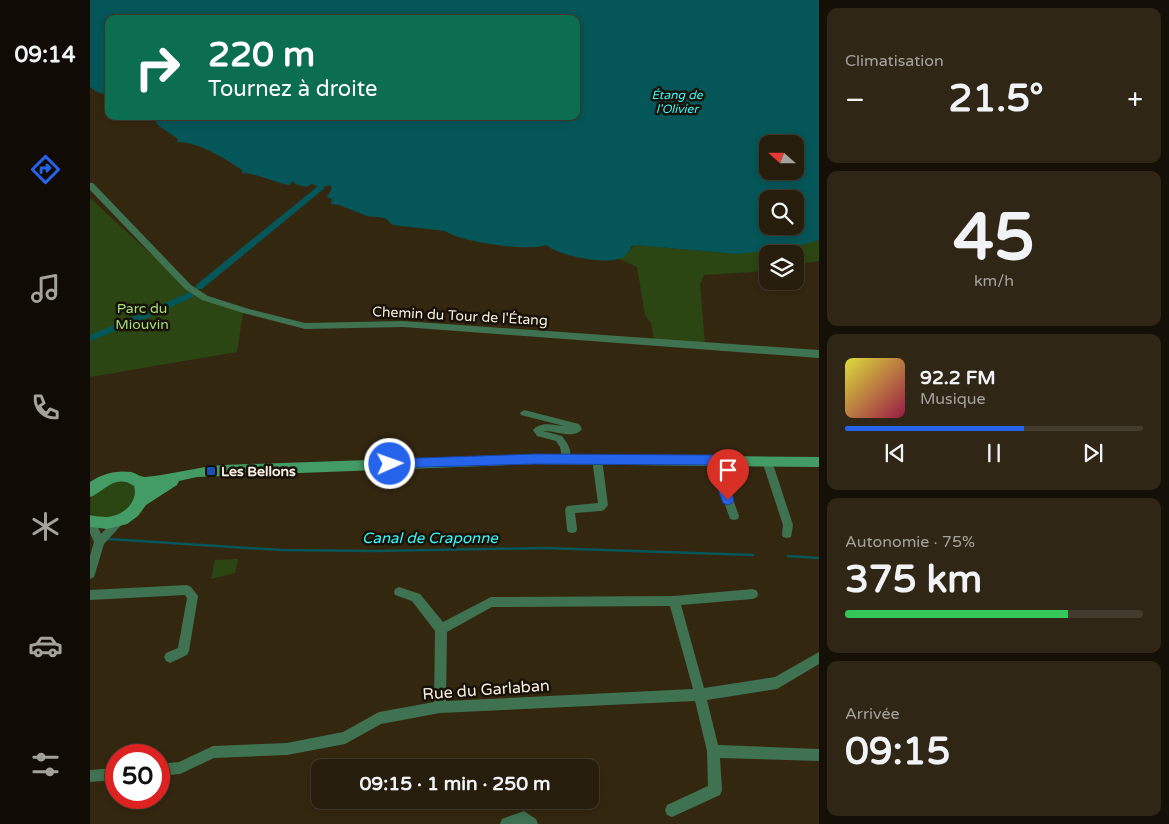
<!DOCTYPE html>
<html lang="fr">
<meta charset="utf-8">
<style>
body{margin:0;font-family:"Varela Round",sans-serif;background:#2f2615;color:#f1f3f6;height:100vh;display:flex;flex-direction:column;font-size:19px;white-space:nowrap}
*{box-sizing:border-box;margin:0}
p{font-size:16px;color:#a4a29d}
.icon{flex:none;width:28px;height:28px;fill:none;stroke:currentColor;stroke-width:2;stroke-linecap:round;stroke-linejoin:round}
.map{position:relative;flex:1;overflow:hidden}
.side{display:flex;flex-direction:column;gap:8px;padding:8px;background:#151007;width:350px}
.side>*{flex:none}
.hud{position:absolute;left:15px;top:15px;width:475px;height:105px;border-radius:10px;box-shadow:0 2px 8px #0003,0 0 0 1px #433b2d;background:#0b6e4f;color:#fff;overflow:hidden}
.needle{width:32px;rotate:291deg}
.buttons{position:absolute;left:669px;top:135px;display:grid;gap:10px}
.buttons a{display:grid;place-items:center;width:45px;height:45px;border-radius:10px;background:#271d0c;box-shadow:0 2px 8px #0003,0 0 0 1px #433b2d;font-size:25px}
.speed{position:absolute;left:15px;top:744px;display:flex;gap:10px;font-size:25px;font-weight:700;text-align:center}
.speed>*{display:grid;place-content:center;width:65px;height:65px;border-radius:50%;background:#271d0c;box-shadow:0 2px 8px #0003,0 0 0 1px #433b2d;line-height:1}
.speed .limit{border:8px solid #d22;background:#fff;color:#111}
.pin{position:absolute;display:grid;place-items:center;width:42px;height:42px;color:#fff;margin:-51px -21px;border-radius:50% 50% 50% 0;rotate:-45deg;box-shadow:0 0 5px #0007}
.pin .icon{rotate:45deg}
.me{position:absolute;width:55px;margin:-28px;rotate:88deg;stroke-linejoin:round;filter:drop-shadow(0 0 4px #0008)}
.turn{display:flex;align-items:center;gap:18px;height:105px;padding:0 20px;font-size:22px}
.turn .icon{width:65px;height:65px;stroke-width:2.5}
.turn b{display:block;font-size:35px;line-height:42px}
.big{font-size:38px;font-weight:700;line-height:1.1}
.side .widget{flex:1;display:flex;flex-direction:column;justify-content:center;gap:8px;min-width:0;padding:0 18px;border-radius:10px;background:#2f2615}
.side .dial{align-items:center;gap:0}
.dial b{font-size:65px;line-height:1}
.song{display:flex;align-items:center;gap:15px}
.cover{width:60px;height:60px;border-radius:8px;background:linear-gradient(135deg,hsl(60 70% 55%),hsl(340 70% 35%))}
.played{height:5px;border-radius:2px;background:linear-gradient(90deg,#2563eb 60%,#433b2d 60%)}
.keys{display:flex;justify-content:space-around;direction:ltr}
.heat{display:flex;justify-content:space-between;align-items:center;font-size:28px;direction:ltr}
.charge{height:8px;border-radius:4px;background:linear-gradient(90deg,#34c759 75%,#433b2d 0)}
.trip{position:absolute;left:221px;top:759px;width:288px;height:50px;border-radius:10px;background:#271d0c;box-shadow:0 2px 8px #0003,0 0 0 1px #433b2d;font-weight:700;line-height:50px;text-align:center}
main{display:flex;flex:1;min-height:0}
.tabs{display:flex;flex-direction:column;width:90px;justify-content:space-around;align-items:center;background:#100c05;color:#a4a29d}
.tabs .icon{width:35px;height:35px}
.tabs .selected{color:#2563eb}
.tabs b{font-size:22px;color:#f1f3f6}
.map>svg:first-child{display:block}
.green{fill:#2b4612}
.water{fill:#055658;fill-rule:evenodd}
.lines{fill:none;stroke-linecap:round;stroke-linejoin:round}
.stream{stroke:#055658;stroke-width:2.5}
.canal{fill:#055658;fill-rule:evenodd}
.minor{fill:#3e7250;fill-rule:evenodd}
.tertiary{fill:#3e7250;fill-rule:evenodd}
.secondary{fill:#439b65;fill-rule:evenodd}
.route{fill:#2563eb;stroke:#184099}
.transit-dot{fill:#1a4fb4;stroke:#171107;stroke-width:2}
.labels{text-anchor:middle;dominant-baseline:central;stroke-width:5;stroke-linejoin:round;paint-order:stroke}
.far-water-label{font-size:12px;font-style:italic;fill:#36faff;stroke:#171107}
.park-label{font-size:14px;fill:#a5de79;stroke:#171107}
.street-label{font-size:14px;fill:#f8f0e2;stroke:#171107}
.poi-label{font-size:14px;font-weight:bold;fill:#f8f0e2;stroke:#171107;text-anchor:start}
.water-label{font-size:15px;font-style:italic;fill:#36faff;stroke:#171107}
.near-street-label{font-size:16px;fill:#f8f0e2;stroke:#171107}
</style>
<main>
<nav class="tabs">
<b>09:14</b>
<svg class="icon selected" aria-label="directions" viewBox="0 0 24 24"><path d="M12 3l9 9-9 9-9-9zM9 14v-3h6M13 9l2 2-2 2"/></svg>
<svg class="icon" aria-label="music" viewBox="0 0 24 24"><path d="M9 18V5l10-2v13"/><circle cx="6" cy="18" r="3"/><circle cx="16" cy="16" r="3"/></svg>
<svg class="icon" aria-label="phone" viewBox="0 0 24 24"><path d="M5 4h4l2 5-3 2q2 4 5 5l2-3 5 2v4C11 20 4 13 5 4z"/></svg>
<svg class="icon" aria-label="climate" viewBox="0 0 24 24"><path d="M12 3v18M4 7l16 10M4 17L20 7"/></svg>
<svg class="icon" aria-label="car" viewBox="0 0 24 24"><path d="M5 17H2v-5l4-1 3-4h7l3 4 3 1v5h-3M9 17h6M6 11h13"/><circle cx="7" cy="17" r="2"/><circle cx="17" cy="17" r="2"/></svg>
<svg class="icon" aria-label="filters" viewBox="0 0 24 24"><path d="M4 7h16M4 17h16"/><circle cx="9" cy="7" r="2"/><circle cx="15" cy="17" r="2"/></svg>
</nav>
<div class="map">
<svg width="729" height="824" viewBox="0 0 729 824">
<rect width="100%" height="100%" fill="#342710"/>
<g class="green">
<polygon points="0,198 103,293 153,313 147,352 0,377"/>
<polygon points="729,240 729,261 705,265 705,254 678,254 677,271 614,275 610,284 615,344 564,340 561,323 555,315 547,267 529,259 545,245 646,254 713,244"/>
<path d="M 31,481 L 43,485 L 47,493 C 44,498 41,507 37,510 C 27,518 10,521 0,513 L 1,495 L 14,485 Z"/>
<polygon points="148,559 145,573 121,579 125,560"/>
</g>
<path class="water" d="M 0,0 L 729,0 L 729,240 L 697,249 L 646,254 L 545,245 L 542,246 C 538,252 535,258 528,259 C 511,264 470,256 456,245 C 438,252 371,242 355,231 L 303,225 L 295,218 L 277,216 L 249,205 L 241,204 L 242,199 L 237,197 L 242,188 L 240,185 L 231,188 L 222,184 L 216,187 L 205,184 L 203,181 L 199,185 C 182,182 169,174 152,173 L 152,170 C 134,158 109,142 87,142 L 88,139 L 69,126 L 61,116 L 486,116 L 486,19 L 19,19 L 19,96 L 7,92 L 0,87 ZM 678,144 L 705,144 L 705,171 L 678,171 ZM 678,199 L 705,199 L 705,226 L 678,226 Z"/>
<g class="lines">
<g class="stream">
<polyline points="18,539 191,550 285,551 455,548 663,555"/>
<polyline points="698,556 729,558"/>
</g>
<g class="canal">
<polygon points="228,186 235,188 112,289 106,289 106,285"/>
<polygon points="100,292 103,293 103,297 44,324 0,341 0,335"/>
</g>
<g class="minor">
<path d="M 434,410 L 489,424 L 492,429 C 484,440 465,430 453,431 L 472,436 C 478,444 483,451 479,462 L 473,462 L 470,447 L 466,441 L 447,436 L 443,430 C 451,421 463,425 474,426 L 431,415 L 430,413 Z"/>
<polygon points="507,455 510,456 512,459 518,505 514,510 511,511 485,513 487,529 486,532 482,533 478,532 477,529 475,509 477,506 508,503 502,459 504,456"/>
<polygon points="624,456 627,457 629,460 649,516 648,519 644,520 640,519 639,516 619,460 621,457"/>
<polygon points="677,457 680,458 682,461 703,525 701,537 697,538 693,537 692,534 693,525 672,461 674,458"/>
<polygon points="31,516 35,517 36,520 14,544 5,574 4,577 0,579 0,556 4,542 0,533 0,517 4,518 11,534 27,517"/>
<polygon points="97,585 101,587 108,596 99,651 97,655 80,663 76,661 74,657 76,653 88,648 97,598 95,595 0,600 0,590"/>
<path d="M 309,587 L 330,594 L 353,622 L 401,597 L 584,596 L 663,589 L 667,591 L 668,594 L 667,597 L 663,599 L 591,605 L 614,688 L 685,677 L 729,652 L 729,664 L 687,689 L 617,700 L 628,745 L 729,749 L 729,761 L 630,758 L 632,790 L 630,795 L 582,817 L 577,815 L 575,810 L 577,805 L 618,786 L 617,751 L 605,701 L 350,713 L 291,724 L 255,744 L 197,755 L 124,758 L 90,774 L 69,776 L 69,764 L 89,762 L 123,746 L 197,743 L 253,732 L 289,712 L 344,702 L 345,631 L 322,601 L 305,595 L 304,592 L 305,589 ZM 580,606 L 603,689 L 356,701 L 357,632 L 402,607 Z"/>
<polygon points="26,768 26,780 0,782 0,770"/>
<polygon points="434,811 446,819 448,824 410,824 412,819"/>
</g>
<polygon class="tertiary" points="0,183 3,183 101,285 118,296 159,309 215,323 313,321 729,350 729,358 313,327 215,329 153,313 112,300 95,289 0,190"/>
<path class="secondary" d="M 445,454 L 729,457 L 729,467 L 445,464 L 107,477 L 89,481 L 87,485 L 56,505 L 48,516 L 37,524 L 17,529 L 0,527 L 0,515 C 5,516 11,517 16,517 C 32,517 49,502 44,486 C 25,473 15,491 0,497 L 0,482 C 12,474 26,470 41,472 C 46,473 50,477 55,477 C 81,475 106,467 132,465 Z"/>
</g>
<polygon class="route" points="445,454 624,455 628,457 630,460 644,500 642,503 638,505 633,503 619,465 445,464 300,468 296,467 294,464 296,460 300,459"/>
<rect class="transit-dot" x="116" y="466" width="10" height="10" rx="2.5"/>
<g class="labels">
<g class="far-water-label">
<text x="587" y="95">Étang de<tspan x="587" dy="14">l'Olivier</tspan></text>
</g>
<g class="park-label">
<text x="52" y="308">Parc du<tspan x="52" dy="16">Miouvin</tspan></text>
</g>
<g class="street-label">
<text transform="translate(370 316) rotate(3)">Chemin du Tour de l'Étang</text>
</g>
<g class="poi-label">
<text x="131" y="471">Les Bellons</text>
</g>
<g class="water-label">
<text x="340" y="538">Canal de Craponne</text>
</g>
<g class="near-street-label">
<text transform="translate(396 690) rotate(-4)">Rue du Garlaban</text>
</g>
</g>
</svg>
<div class="buttons">
<a><svg class="needle" viewBox="-14 -14 28 28"><path d="M0-13l5 13h-10z" fill="#e53935"/><path d="M0 13l5-13h-10z" fill="#a4a29d"/></svg></a>
<a><svg class="icon" aria-label="search" viewBox="0 0 24 24"><circle cx="10" cy="10" r="6"/><path d="M15 15l6 6"/></svg></a>
<a><svg class="icon" aria-label="layers" viewBox="0 0 24 24"><path d="M12 4l9 5-9 5-9-5zM3 14l9 5 9-5"/></svg></a>
</div>
<div class="speed"><div class="limit">50</div></div>
<div class="pin" style="left:638px;top:500px;background:#d93025"><svg class="icon" aria-label="arrive" viewBox="0 0 24 24"><path d="M6 21V4h12l-3 4 3 4H6"/></svg></div>
<svg class="me" style="left:300px;top:464px" viewBox="-20 -20 40 40"><circle r="17" fill="#2563eb" stroke="#fff" stroke-width="3"/><path d="M0-11L8 9 0 5-8 9z" fill="#fff"/></svg>
<div class="trip">09:15 · 1 min · 250 m</div>
<div class="hud">
<div class="turn"><svg class="icon" aria-label="right" viewBox="0 0 24 24"><path d="M7 20v-9h11M14 6l5 5-5 5"/></svg><div><b>220 m</b>Tournez à droite</div></div>
</div>
</div>
<section class="side">
<div class="widget"><p>Climatisation</p>
<div class="heat"><a>−</a><b class="big">21.5°</b><a>+</a></div>
</div>
<div class="widget dial"><b>45</b><p>km/h</p></div>
<div class="widget">
<div class="song"><i class="cover"></i><div><b>92.2 FM</b><p>Musique</p></div></div>
<div class="played"></div>
<div class="keys"><svg class="icon" aria-label="previous" viewBox="0 0 24 24"><path d="M18 5L8 12l10 7zM5 5v14"/></svg><svg class="icon" aria-label="pause" viewBox="0 0 24 24"><path d="M8 5v14M16 5v14"/></svg><svg class="icon" aria-label="next" viewBox="0 0 24 24"><path d="M6 5l10 7-10 7zM19 5v14"/></svg></div>
</div>
<div class="widget"><p>Autonomie · 75%</p><b class="big">375 km</b><div class="charge"></div></div>
<div class="widget"><p>Arrivée</p><b class="big">09:15</b></div>
</section>
</main>
